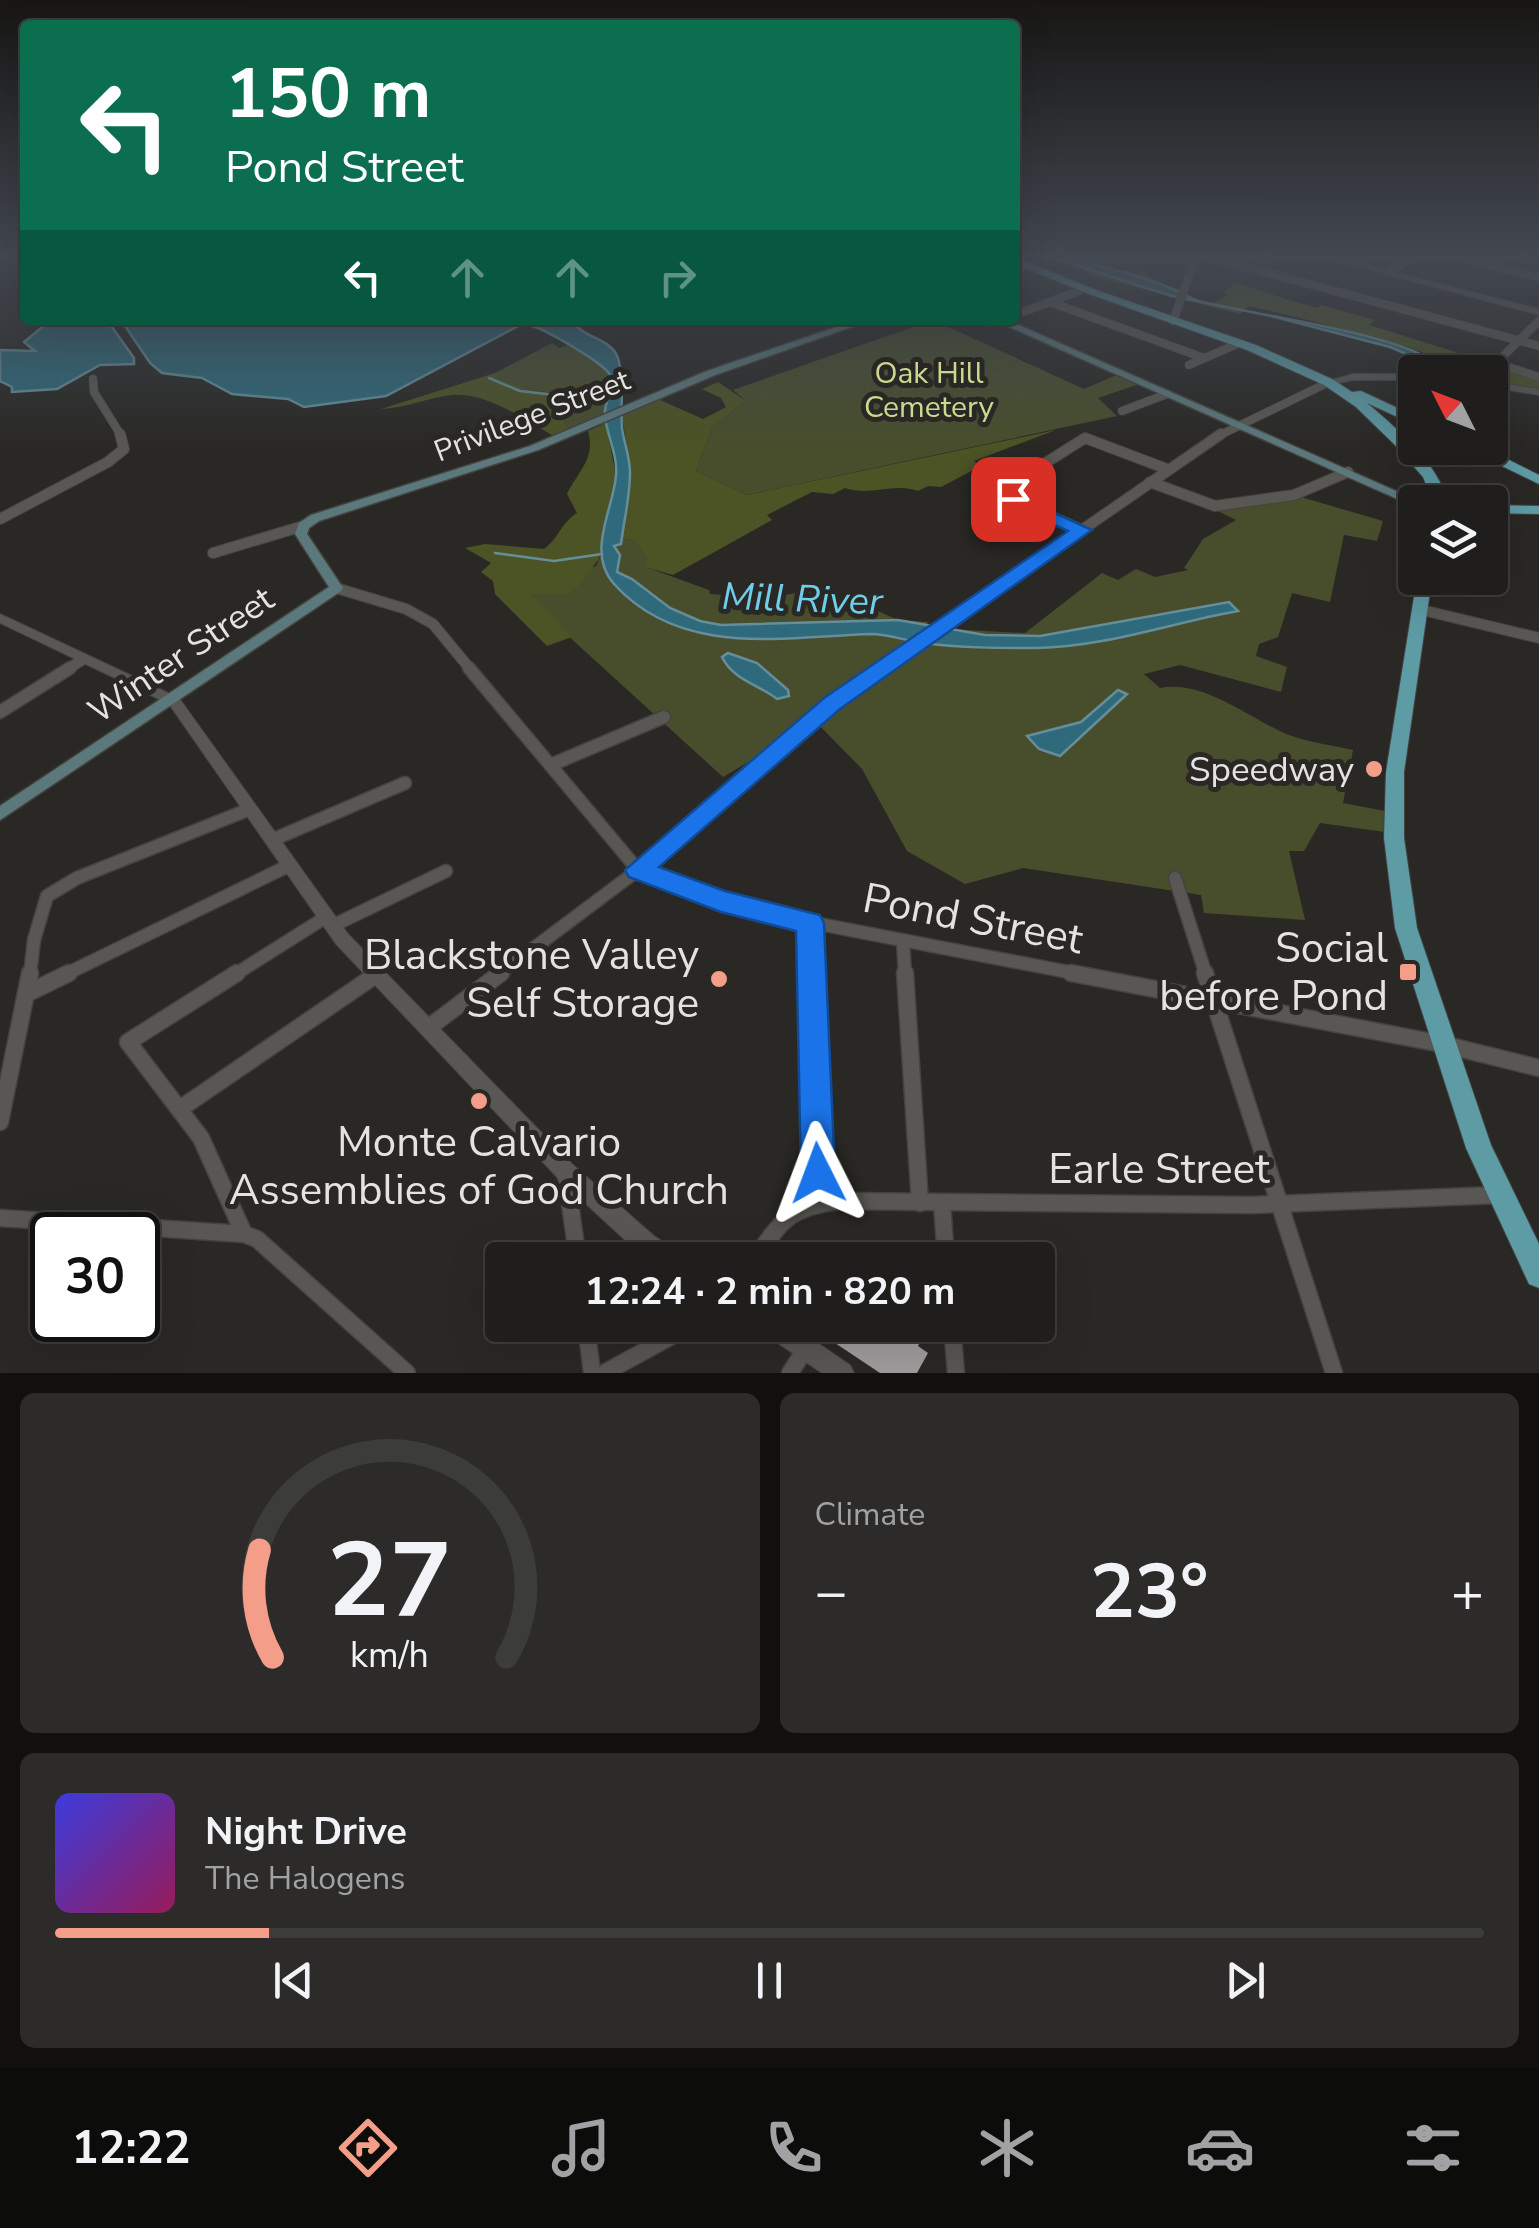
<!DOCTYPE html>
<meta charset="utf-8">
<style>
body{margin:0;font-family:"Nunito Sans",sans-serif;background:#2c2b29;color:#f1f3f6;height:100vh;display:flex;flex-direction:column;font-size:38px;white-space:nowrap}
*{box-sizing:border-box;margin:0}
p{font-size:32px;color:#a1a2a3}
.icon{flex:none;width:55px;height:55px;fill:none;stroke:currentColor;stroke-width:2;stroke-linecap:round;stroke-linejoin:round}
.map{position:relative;height:1373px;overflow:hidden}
.panel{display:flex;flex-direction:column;gap:20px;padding:20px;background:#11100f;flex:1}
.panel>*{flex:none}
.hud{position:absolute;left:20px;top:20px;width:1000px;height:305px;border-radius:10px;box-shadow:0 10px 40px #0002,0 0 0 2px #3c3c3b;background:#0b6e4f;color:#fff;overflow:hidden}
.needle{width:65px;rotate:312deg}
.buttons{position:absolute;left:1398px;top:355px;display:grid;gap:20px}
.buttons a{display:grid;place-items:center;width:110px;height:110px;border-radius:10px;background:#1f1e1c;box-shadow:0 10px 40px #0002,0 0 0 2px #3c3c3b;font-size:50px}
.speed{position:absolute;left:30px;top:1212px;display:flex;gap:20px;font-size:50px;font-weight:700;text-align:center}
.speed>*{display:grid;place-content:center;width:130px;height:130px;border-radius:50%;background:#1f1e1c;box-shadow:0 10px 40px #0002,0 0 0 2px #3c3c3b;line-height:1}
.speed .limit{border:5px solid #111;border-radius:15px;background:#fff;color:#111}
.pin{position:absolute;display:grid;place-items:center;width:85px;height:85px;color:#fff;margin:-42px;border-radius:20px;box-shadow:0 5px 15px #0006}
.me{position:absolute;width:110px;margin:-55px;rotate:357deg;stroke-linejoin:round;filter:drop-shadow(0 0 8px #0008)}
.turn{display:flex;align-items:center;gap:35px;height:210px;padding:0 40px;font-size:45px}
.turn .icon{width:130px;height:130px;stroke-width:2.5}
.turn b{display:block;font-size:70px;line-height:85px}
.lanes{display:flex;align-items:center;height:95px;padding:0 40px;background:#0003;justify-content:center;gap:50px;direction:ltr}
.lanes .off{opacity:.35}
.big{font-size:75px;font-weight:700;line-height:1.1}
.panel .widget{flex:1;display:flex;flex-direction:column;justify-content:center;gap:15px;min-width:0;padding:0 35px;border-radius:15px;background:#2c2b29}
.panel .dial{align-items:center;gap:0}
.dial svg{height:260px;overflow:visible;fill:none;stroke:#3c3c3b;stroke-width:7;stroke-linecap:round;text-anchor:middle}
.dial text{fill:#f1f3f6;stroke:none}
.song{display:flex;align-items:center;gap:30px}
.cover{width:120px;height:120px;border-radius:15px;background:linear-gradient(135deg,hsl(240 70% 55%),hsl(330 70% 35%))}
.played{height:10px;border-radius:5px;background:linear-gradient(90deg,#f49e89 15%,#3c3c3b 15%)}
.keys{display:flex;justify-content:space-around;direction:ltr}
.heat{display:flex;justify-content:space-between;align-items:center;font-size:55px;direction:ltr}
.panel .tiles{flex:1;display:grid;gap:20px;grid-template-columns:1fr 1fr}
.widget:last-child{grid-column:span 2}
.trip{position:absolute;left:485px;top:1242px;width:570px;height:100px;border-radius:10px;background:#1f1e1c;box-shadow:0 10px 40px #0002,0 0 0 2px #3c3c3b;font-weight:700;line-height:100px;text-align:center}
.tab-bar{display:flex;height:160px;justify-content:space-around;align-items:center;background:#0c0c0b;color:#a1a2a3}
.tab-bar .icon{width:70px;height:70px}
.tab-bar .active{color:#f49e89}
.tab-bar b{font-size:45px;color:#f1f3f6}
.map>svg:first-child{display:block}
.green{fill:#484e2c}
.forest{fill:#4c5325}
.water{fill:#2e6a7b;stroke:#658e9a;stroke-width:2.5}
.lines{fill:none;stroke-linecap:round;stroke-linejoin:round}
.stream{stroke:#658e9a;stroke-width:2.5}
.building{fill:#a09b9d}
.minor-far3-casing{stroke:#444341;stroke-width:9}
.minor-far2-casing{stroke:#444341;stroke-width:12}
.minor-far1-casing{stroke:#444341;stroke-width:15}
.minor-casing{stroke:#444341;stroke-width:19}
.tertiary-casing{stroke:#444341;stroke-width:2}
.secondary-casing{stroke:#444341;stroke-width:3}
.primary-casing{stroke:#444341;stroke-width:2}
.minor-far3{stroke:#585753;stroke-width:8}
.minor-far2{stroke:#585753;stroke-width:10}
.minor-far1{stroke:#585753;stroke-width:12}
.minor{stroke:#585753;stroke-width:16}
.tertiary{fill:#585753;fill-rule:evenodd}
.secondary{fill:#5b797c;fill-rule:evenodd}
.primary{fill:#5d9ba5;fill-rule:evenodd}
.route{fill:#1a73e8;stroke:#114b97;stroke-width:2.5}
.poi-dot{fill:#f49e89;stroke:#292825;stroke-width:4}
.labels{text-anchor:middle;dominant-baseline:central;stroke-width:10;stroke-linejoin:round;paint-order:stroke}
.far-park-label{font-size:30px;fill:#ccd88e;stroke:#292825}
.far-street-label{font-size:30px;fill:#e4e3e1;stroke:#292825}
.street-label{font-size:35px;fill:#e4e3e1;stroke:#292825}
.poi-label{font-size:35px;fill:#e4e3e1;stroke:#292825;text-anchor:end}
.water-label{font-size:38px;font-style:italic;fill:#70ceea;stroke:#292825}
.near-street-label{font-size:42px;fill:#e4e3e1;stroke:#292825}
.near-poi-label{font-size:42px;fill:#e4e3e1;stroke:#292825;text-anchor:end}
</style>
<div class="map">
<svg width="1539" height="1373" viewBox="0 0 1539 1373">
<rect width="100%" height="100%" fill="#292825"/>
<g class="green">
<polygon points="933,320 1084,389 1119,374 1142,383 1098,398 1117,416 747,495 696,471 712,428 746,401 733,390"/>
<path d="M 552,343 L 560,348 L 567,345 C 585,357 613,364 611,389 C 611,397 605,405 604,413 L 569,429 L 556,407 L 578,397 L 532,390 L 495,377 L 495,373 Z"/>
<path d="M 1294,495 L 1383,521 L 1377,541 L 1344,535 L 1330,602 L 1292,593 L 1278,637 L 1259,644 L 1256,656 L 1287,667 L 1281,692 L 1180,665 L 1144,674 L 1160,688 C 1203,680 1246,716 1284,733 C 1305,742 1331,745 1353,750 L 1343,803 L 1395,813 L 1399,834 L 1320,823 L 1304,851 L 1289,851 L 1305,920 L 1204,913 L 1201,895 L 1023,868 L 965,884 L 907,851 L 862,769 L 816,722 L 723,777 L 566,634 L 529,592 L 596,566 L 602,553 L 603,555 L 626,539 L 633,540 L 649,560 L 646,567 L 709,590 L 710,594 L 767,598 L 814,590 L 849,598 L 898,620 L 929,622 L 905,639 L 925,644 L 947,629 L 1025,633 L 1102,573 L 1118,580 L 1136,569 L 1155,577 L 1188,570 L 1184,568 L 1203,539 L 1236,520 L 1216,510 Z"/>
</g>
<g class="forest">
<path d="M 1042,257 L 1117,271 L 1143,271 L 1157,283 L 1182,290 L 1182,295 L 1213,303 L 1228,295 L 1223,292 L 1236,283 L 1316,308 L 1321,305 L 1375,320 L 1369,325 L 1539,378 L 1539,392 L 1490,383 L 1490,372 C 1458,372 1442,358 1410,348 C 1356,333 1302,317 1248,306 L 1240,314 L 1090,276 L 1079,266 Z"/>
<path d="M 495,373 L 496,377 L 532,390 L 578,397 L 576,401 L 556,407 L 569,429 L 554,436 C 525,420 486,391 451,395 C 427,398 406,408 381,409 Z"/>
<path d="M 718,382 L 746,401 L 712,428 L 696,471 L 747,495 L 1056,430 L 974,461 L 981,466 L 941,487 L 928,486 L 918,491 C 893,482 871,497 845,488 L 833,494 L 812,492 L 767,515 L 772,520 L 673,575 L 645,567 L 648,559 L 633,540 L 626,539 L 621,544 L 629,461 L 622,416 L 658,399 L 703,419 L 726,407 L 721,398 L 702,389 Z"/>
<path d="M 606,423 L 616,476 L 599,559 L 578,586 L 565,595 L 530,593 L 572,637 L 547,646 L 495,594 L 493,581 L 481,572 L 491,563 L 465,548 L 485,544 L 544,549 C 559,538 560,524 577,513 L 567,494 C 578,471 596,459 588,431 Z"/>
</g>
<g class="water">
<path d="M 1050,257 C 1082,260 1148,277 1177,291 C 1184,294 1190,298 1198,301 C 1251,315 1415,334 1448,372 L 1390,347 L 1271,316 L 1172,296 Z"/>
<polygon points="51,320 107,320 134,358 134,364 100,365 57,389 12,392 12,387 0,381 0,350 35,351 24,342"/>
<polygon points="121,320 550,320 528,326 524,323 386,396 304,407 288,399 232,394 202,378 162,373 150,363"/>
<path d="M 561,320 L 572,320 C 581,338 612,338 618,358 C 625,382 620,404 622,428 C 624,443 630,457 630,473 C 630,497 624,520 621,544 L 614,546 L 620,555 L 617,572 L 632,579 L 670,608 L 700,621 L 721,625 L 898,620 L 985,635 L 1040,636 L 1229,602 L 1238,611 C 1171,623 1104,647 1037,648 C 999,648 960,648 923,643 C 906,641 889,634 871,634 C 783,637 681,658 614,584 C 586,552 613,510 616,476 C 618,457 608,437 605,418 C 602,402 617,390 610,375 C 604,363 549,332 535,327 Z"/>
<path d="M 728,653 L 757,663 L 788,690 L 789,696 L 777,699 C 758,684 733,680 722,657 Z"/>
<polygon points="1118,690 1127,694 1060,756 1039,749 1027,736 1081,722"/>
</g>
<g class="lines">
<g class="stream">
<polyline points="489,378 520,391 581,398"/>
<polyline points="590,397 613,394"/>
<polyline points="495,553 554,561 602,554"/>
</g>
</g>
<polygon class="building" points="818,1325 914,1325 925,1332 918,1346 928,1353 917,1373 880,1373 823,1335 826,1330"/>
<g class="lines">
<defs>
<g id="minor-far3">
<polyline points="1209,257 1539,346"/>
<polyline points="1456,257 1539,277"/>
<polyline points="1388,273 1411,257"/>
<polyline points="1050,302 1204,358"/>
<polyline points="1015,315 1081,290"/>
<polyline points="1173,321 1196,257"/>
<polyline points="1539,321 1496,363 1539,377"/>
<polyline points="1189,365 1237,344"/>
<polyline points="93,379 94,392 122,437"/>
<polyline points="1122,411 1167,394"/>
<polyline points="1216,437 1329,382"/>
</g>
<g id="minor-far2">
<polyline points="1150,482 1215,506 1294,495 1348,472"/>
<polyline points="0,519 108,462 124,449 120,434"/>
<polyline points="1082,530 998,493 1085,438 1167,469"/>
<polyline points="213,553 303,526"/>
<polyline points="336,588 406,609 433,624 471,670"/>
<polyline points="1418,609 1539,638"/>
<polyline points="66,670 84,659"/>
<polyline points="879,670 1221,434"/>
</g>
<g id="minor-far1">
<polyline points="469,668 638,870 701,893 788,918 1084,975"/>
<polyline points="0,712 70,668"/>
<polyline points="553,764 664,717"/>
<polyline points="272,840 405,783"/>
<polyline points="1175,878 1206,975"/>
<polyline points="810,923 812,975"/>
<polyline points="332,926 446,871"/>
<polyline points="903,941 905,975"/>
<polyline points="30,975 34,940 47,896 77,878 250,809"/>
<polyline points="64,975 290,865"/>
<polyline points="234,975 326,917"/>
<polyline points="498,975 638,870 832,703 883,668"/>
</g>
<g id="minor">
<polyline points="237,973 128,1042 201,1138 244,1234"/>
<polyline points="812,973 819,1203"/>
<polyline points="905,973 920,1203"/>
<polyline points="1071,973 1442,1044 1539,1068"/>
<polyline points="1205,973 1334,1373"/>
<polyline points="28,993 69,973"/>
<polyline points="428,1028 501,973"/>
<polyline points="181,1108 377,974"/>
<polyline points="0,1122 30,973"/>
<polyline points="566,1176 578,1260"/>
<polyline points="942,1203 946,1260"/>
<polyline points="0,1218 244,1234 257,1239 407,1373"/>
<path d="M 754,1260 C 782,1220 789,1207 840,1201 L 1252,1205 L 1498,1195"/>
<polyline points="586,1325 592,1373"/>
<polyline points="952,1325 956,1373"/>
<polyline points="604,1373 692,1325"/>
<polyline points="790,1373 806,1348"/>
</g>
<g id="tertiary">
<polygon points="1322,257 1334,257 1539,309 1539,315"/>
<polygon points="1353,374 1415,374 1415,380 1353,380 1329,385 1324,382"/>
<polygon points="1490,381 1539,389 1539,395 1490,387"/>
<polygon points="0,614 179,698 348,934 572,1164 654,1236 679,1252 682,1260 652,1260 638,1252 558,1178 336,944 169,704 0,623"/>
<polygon points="760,1325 791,1325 850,1365 854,1373 822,1373 763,1333"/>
</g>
<g id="secondary">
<polygon points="1026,263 1029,264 1029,268 1015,272 1015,266"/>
<polygon points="857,320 871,320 715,375 538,450 319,521 309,528 307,534 343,588 341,591 0,820 0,806 329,587 295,534 299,523 311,515 530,446 707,371"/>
<polygon points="994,320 1007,320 1421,502 1415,502 1415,506 1411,505"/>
</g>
<g id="primary">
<path d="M 1015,257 L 1096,290 L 1256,345 L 1332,379 L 1352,392 L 1361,391 L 1415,416 L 1415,425 L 1367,403 C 1394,426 1441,466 1447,502 L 1433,502 L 1423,477 L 1395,445 L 1356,407 L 1324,385 L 1247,350 L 1089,294 L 1015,264 Z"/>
<polygon points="1470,448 1485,448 1539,475 1539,484 1471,451"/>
<polygon points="1490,505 1539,506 1539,514 1490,513"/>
<polygon points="1417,578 1432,578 1404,772 1404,838 1417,928 1491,1145 1539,1244 1539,1288 1529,1284 1466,1148 1395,928 1384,838 1386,772"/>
</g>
</defs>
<use href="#minor-far3" class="minor-far3-casing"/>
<use href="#minor-far2" class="minor-far2-casing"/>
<use href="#minor-far1" class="minor-far1-casing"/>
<use href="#minor" class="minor-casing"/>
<use href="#tertiary" class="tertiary-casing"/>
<use href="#secondary" class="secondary-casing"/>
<use href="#primary" class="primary-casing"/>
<use href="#minor-far3" class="minor-far3"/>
<use href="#minor-far2" class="minor-far2"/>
<use href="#minor-far1" class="minor-far1"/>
<use href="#minor" class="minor"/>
<use href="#tertiary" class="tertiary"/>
<use href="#secondary" class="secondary"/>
<use href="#primary" class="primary"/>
</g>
<linearGradient id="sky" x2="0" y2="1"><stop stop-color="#171614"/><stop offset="0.57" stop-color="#434851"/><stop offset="1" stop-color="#434851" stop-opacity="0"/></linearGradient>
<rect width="1539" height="449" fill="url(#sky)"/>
<polygon class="route" points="1013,494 1092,530 840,709 659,867 725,891 820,915 824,923 835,1173 830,1185 818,1189 806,1185 801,1173 796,931 721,912 629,877 625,870 824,698 1068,531 1006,503 1004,499"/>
<g class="poi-dot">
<circle cx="1374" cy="769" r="10"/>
<rect x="1398" y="962" width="20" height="20" rx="5"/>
<circle cx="719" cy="979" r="10"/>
<circle cx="479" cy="1101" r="10"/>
</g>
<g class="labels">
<g class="far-park-label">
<text x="929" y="373">Oak Hill<tspan x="929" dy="34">Cemetery</tspan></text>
</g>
<g class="far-street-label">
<text transform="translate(532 416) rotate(-21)">Privilege Street</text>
</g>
<g class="street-label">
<text transform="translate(181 655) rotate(-34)">Winter Street</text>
</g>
<g class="poi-label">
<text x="1354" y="769">Speedway</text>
</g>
<g class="water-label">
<text transform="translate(802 599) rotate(2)">Mill River</text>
</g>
<g class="near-street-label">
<text transform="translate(973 919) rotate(11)">Pond Street</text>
<text x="1159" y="1169">Earle Street</text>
</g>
<g class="near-poi-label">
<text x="1388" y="948">Social<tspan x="1388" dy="48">before Pond</tspan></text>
<text x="699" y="955">Blackstone Valley<tspan x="699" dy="48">Self Storage</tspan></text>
<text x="479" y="1142" text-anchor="middle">Monte Calvario<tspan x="479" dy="48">Assemblies of God Church</tspan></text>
</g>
</g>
</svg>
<div class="buttons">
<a><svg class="needle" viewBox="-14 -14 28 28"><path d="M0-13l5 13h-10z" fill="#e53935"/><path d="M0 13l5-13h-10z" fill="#a1a2a3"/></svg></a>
<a><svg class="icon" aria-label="layers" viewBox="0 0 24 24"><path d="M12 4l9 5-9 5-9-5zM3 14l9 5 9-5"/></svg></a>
</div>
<div class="speed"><div class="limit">30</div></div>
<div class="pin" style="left:1013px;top:499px;background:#d93025"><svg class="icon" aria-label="arrive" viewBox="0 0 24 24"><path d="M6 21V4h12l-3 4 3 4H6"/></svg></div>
<svg class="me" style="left:818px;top:1173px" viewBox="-20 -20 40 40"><path d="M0-17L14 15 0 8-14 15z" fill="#1a73e8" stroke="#fff" stroke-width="4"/></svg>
<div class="trip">12:24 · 2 min · 820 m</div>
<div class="hud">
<div class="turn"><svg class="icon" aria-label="left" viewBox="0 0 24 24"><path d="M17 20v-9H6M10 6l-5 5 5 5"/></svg><div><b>150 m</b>Pond Street</div></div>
<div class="lanes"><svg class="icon" aria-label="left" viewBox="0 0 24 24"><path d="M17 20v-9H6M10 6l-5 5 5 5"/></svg><svg class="icon off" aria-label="ahead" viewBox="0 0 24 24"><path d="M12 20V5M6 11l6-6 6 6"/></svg><svg class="icon off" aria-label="ahead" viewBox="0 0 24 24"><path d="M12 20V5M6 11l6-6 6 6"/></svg><svg class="icon off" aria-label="right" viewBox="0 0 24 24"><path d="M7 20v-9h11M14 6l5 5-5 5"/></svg></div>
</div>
</div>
<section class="panel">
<div class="tiles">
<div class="widget dial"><svg viewBox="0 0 100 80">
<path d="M14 69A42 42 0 1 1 86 69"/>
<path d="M14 69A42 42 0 0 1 10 36" stroke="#f49e89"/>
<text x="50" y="56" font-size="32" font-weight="700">27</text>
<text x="50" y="72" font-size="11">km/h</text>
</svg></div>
<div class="widget"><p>Climate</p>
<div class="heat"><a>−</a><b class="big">23°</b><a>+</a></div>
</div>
<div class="widget">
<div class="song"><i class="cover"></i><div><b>Night Drive</b><p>The Halogens</p></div></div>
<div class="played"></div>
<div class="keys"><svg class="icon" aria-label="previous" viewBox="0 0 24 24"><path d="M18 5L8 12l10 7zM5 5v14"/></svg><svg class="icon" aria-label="pause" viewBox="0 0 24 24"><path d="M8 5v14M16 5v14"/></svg><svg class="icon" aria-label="next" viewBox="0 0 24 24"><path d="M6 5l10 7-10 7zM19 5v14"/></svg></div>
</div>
</div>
</section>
<nav class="tab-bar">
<b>12:22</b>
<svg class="icon active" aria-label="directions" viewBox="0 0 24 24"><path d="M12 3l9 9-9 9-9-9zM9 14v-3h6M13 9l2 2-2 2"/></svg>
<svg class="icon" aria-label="music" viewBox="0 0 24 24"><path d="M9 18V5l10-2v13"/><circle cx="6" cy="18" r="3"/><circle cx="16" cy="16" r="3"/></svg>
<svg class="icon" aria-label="phone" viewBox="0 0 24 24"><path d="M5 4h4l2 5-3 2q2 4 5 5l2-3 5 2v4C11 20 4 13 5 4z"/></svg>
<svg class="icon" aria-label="climate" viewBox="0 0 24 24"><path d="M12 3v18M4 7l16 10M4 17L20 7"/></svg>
<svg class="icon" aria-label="car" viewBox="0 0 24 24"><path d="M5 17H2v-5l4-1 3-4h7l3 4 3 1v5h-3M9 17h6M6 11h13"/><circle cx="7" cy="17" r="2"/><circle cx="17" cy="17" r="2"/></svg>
<svg class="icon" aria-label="filters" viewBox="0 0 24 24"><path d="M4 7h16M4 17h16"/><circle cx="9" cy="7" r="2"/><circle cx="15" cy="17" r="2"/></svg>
</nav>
